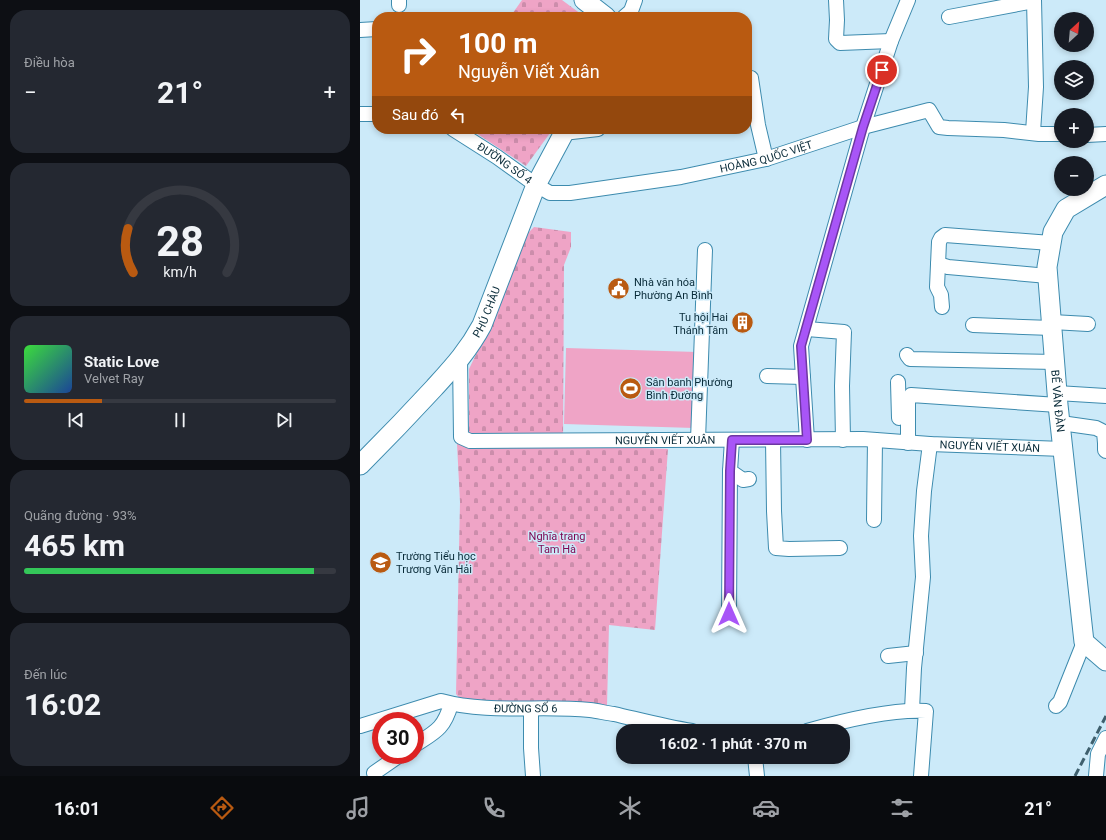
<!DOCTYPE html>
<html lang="vi">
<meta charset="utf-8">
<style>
body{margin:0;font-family:Roboto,sans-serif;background:#242831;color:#f1f3f6;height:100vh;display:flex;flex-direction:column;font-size:15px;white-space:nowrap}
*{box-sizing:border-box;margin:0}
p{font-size:13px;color:#9ea1a6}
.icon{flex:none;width:22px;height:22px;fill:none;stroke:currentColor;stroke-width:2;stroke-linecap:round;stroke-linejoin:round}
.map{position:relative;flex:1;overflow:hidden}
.details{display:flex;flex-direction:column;gap:10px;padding:10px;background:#0d0f14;width:360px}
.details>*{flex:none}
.banner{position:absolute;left:12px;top:12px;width:380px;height:122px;border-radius:16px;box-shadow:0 2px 6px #0003;background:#b95a11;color:#fff;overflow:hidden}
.needle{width:26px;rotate:26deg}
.fabs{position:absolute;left:694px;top:12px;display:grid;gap:8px}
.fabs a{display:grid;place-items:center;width:40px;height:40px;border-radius:50%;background:#171b24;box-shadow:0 2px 6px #0003;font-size:20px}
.speed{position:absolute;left:12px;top:712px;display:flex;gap:8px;font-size:20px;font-weight:700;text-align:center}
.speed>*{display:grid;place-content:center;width:52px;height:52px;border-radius:50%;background:#171b24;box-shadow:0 2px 6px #0003;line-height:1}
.speed .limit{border:6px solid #d22;background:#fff;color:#111}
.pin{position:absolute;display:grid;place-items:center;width:34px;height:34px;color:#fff;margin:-17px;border:2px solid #fff;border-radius:50%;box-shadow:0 1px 4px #0007}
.me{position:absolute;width:44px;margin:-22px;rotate:0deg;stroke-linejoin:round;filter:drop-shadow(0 0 3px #0008)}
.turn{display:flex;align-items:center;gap:14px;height:84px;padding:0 20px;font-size:18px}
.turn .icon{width:52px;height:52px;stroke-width:2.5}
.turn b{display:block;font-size:28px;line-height:34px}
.then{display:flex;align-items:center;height:38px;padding:0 20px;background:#0003;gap:8px;font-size:15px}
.big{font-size:30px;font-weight:700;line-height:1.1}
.details .card{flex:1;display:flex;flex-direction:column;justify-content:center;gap:6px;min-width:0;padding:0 14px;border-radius:16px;background:#242831}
.details .dial{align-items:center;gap:0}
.dial svg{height:104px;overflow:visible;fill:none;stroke:#363941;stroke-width:7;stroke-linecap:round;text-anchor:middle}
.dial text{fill:#f1f3f6;stroke:none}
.song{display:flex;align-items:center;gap:12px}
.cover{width:48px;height:48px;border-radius:6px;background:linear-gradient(135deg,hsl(120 70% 55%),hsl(220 70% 35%))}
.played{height:4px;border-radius:2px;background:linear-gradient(90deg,#b95a11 25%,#363941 25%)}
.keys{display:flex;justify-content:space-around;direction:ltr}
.heat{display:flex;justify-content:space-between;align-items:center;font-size:22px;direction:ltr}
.charge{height:6px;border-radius:3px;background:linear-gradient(90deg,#34c759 93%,#363941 0)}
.trip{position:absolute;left:256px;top:724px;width:234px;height:40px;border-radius:16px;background:#171b24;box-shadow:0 2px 6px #0003;font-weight:700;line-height:40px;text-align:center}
.tabs{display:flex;height:64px;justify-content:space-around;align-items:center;background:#090b0e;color:#9ea1a6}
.tabs .icon{width:28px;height:28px}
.tabs .selected{color:#b95a11}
.tabs b{font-size:18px;color:#f1f3f6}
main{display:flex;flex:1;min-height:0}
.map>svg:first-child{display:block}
.cemetery{fill:url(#cemetery-stones)}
.green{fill:#efa4c6}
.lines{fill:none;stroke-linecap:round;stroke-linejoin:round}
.street-casing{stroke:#3d8bae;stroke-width:16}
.secondary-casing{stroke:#3d8bae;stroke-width:21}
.street{stroke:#fff;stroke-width:14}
.secondary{stroke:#fff;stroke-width:19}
.rail{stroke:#3e5f6d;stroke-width:3;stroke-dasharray:8 4;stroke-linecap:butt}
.route-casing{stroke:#6d37a1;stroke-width:10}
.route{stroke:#a855f7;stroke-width:7}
.labels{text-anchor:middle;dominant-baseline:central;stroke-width:3;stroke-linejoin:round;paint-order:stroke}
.street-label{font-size:11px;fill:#092b39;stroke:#cceaf9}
.poi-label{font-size:11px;fill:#092b39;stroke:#cceaf9;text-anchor:start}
.park-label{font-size:11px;fill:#7e0551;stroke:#cceaf9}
</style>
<main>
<section class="details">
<div class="card"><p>Điều hòa</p>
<div class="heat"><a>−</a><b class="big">21°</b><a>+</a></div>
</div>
<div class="card dial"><svg viewBox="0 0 100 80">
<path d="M14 69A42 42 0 1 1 86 69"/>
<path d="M14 69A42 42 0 0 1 10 35" stroke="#b95a11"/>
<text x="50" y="56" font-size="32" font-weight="700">28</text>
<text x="50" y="72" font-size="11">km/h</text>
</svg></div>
<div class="card">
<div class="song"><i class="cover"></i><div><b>Static Love</b><p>Velvet Ray</p></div></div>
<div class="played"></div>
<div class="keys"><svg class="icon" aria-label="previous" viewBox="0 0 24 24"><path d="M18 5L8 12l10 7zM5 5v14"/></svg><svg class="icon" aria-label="pause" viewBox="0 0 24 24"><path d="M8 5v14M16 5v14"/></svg><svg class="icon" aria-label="next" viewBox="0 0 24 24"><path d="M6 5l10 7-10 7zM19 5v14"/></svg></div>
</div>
<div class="card"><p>Quãng đường · 93%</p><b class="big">465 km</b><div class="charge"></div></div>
<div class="card"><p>Đến lúc</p><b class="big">16:02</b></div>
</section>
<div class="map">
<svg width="746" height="776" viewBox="0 0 746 776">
<defs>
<pattern id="cemetery-stones" width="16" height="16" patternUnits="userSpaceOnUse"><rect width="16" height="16" fill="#efa4c6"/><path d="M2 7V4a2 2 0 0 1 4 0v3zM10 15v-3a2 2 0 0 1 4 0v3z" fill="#cc8dab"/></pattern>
</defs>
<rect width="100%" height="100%" fill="#cceaf9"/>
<g class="cemetery">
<polygon points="162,0 202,0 225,17 150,17"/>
<polygon points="110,129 193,129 166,166"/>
<polygon points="174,227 211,232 211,247 204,265 203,445 308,449 295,630 249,625 247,706 101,700 96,694 100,502 97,444 109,430 109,369 134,317 168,233"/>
</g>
<polygon class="green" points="206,348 337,352 334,428 204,424"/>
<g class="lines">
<defs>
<g id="street">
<polyline points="39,0 39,5"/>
<polyline points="476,0 477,20 476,39 480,43 531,41"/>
<polyline points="264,17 271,11 275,0"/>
<polyline points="589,17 674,1"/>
<polyline points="0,30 17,29"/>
<polyline points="391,78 398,125 406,159"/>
<polyline points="0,114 17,114"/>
<path id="s1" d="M 93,129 L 137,157 L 176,185 L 190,193 L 210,193 L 321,177 L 406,159 L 503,127 L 569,110 L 579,127 L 588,128 L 644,130 L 679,134 L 701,134"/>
<polyline points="673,132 676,87 674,0"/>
<polyline points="203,133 238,129"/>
<polyline points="727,135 746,134"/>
<polyline points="578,264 588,267 688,276"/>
<polyline points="582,307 581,295 577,287 579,242 581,238 585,235 691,243"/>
<polyline points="692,322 728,324"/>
<polyline points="613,325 692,328"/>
<polyline points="447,329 484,332 482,386 483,440"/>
<polyline points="547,355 550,359 696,362"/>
<path id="s2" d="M 100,358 L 101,437 L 110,441 L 503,439 L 570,444 L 703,449"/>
<polyline points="407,376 443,377"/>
<polyline points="538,382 539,418"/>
<polyline points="697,393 746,396"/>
<polyline points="701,423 736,428 744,432 745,443 745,450 746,451"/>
<polyline points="338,440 345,250"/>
<polyline points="372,440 370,471 383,480 389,479"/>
<polyline points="413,440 414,511 416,548 429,549 480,548"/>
<polyline points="447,440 441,346 503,127 531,41 548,0"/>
<polyline points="548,443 548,400 551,395 698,405"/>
<polyline points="514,520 515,440"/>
<polyline points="369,614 370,471"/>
<polyline points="528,656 556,653"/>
<polyline points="696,706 700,702 724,642"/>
<polyline points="171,709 171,748 173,776"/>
<polyline points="552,710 554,668 563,577 561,536 564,491 570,444"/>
<path id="s3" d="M 0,726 L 81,701 C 129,714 181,705 230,710 C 238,711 246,713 254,714 C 280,720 306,727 332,731"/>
<path d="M 447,731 C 482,721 530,709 566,711 L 561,776"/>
<path d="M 55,745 C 75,732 84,729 91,704"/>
<polyline points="395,757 397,776"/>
<polyline points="14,773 40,755"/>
<polyline points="736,776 738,754 746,738"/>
</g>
<g id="secondary">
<polyline points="224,0 246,17"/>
<path id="s4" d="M 746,185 L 706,209 L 693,232 L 687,267 L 698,405 L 724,642 L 746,661"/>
<path id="s5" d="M 0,465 C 25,440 50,414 74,388 C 93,367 108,351 122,325 L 176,185 L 206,129"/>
</g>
</defs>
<use href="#street" class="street-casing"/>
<use href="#secondary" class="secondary-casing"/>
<use href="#street" class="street"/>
<use href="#secondary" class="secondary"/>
<polyline class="rail" points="715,776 746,716"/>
</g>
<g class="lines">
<defs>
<polyline id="route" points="369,614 370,471 372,440 447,440 441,346 503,127 522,70"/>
</defs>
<use href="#route" class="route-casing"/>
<use href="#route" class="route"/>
</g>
<defs>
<symbol id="civic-disc" viewBox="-11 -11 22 22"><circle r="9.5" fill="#b95a11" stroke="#cceaf9"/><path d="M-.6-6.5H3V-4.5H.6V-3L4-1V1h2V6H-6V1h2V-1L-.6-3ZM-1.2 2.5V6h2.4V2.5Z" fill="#fff"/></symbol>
<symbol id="building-disc" viewBox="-11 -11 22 22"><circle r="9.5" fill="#b95a11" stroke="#cceaf9"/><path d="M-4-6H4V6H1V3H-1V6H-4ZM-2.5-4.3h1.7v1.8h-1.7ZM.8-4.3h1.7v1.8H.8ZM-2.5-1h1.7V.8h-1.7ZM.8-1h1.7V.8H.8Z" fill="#fff"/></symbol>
<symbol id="stadium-disc" viewBox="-11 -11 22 22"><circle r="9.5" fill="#b95a11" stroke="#cceaf9"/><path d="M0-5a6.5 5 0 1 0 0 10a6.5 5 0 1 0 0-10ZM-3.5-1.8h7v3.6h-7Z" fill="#fff"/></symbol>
<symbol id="school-disc" viewBox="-11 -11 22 22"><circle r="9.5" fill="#b95a11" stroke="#cceaf9"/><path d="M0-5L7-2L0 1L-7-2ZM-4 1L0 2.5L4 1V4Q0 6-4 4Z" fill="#fff"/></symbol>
</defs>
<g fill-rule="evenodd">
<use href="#civic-disc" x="246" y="276" width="25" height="25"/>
<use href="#building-disc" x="370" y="310" width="25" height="25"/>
<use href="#stadium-disc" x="258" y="376" width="25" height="25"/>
<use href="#school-disc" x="8" y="550" width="25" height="25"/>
</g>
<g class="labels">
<g class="street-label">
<text stroke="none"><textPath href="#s1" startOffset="336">HOÀNG QUỐC VIỆT</textPath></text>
<text stroke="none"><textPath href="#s1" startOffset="62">ĐƯỜNG SỐ 4</textPath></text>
<text stroke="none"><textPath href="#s5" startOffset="200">PHÚ CHÂU</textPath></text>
<text stroke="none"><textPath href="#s4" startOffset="243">BẾ VĂN ĐÀN</textPath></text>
<text stroke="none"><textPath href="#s2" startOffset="284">NGUYỄN VIẾT XUÂN</textPath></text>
<text stroke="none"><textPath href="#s2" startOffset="609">NGUYỄN VIẾT XUÂN</textPath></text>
<text stroke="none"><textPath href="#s3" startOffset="170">ĐƯỜNG SỐ 6</textPath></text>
</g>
<g class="poi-label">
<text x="274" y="282">Nhà văn hóa<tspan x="274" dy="13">Phường An Bình</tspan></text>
<text x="368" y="317" text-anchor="end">Tu hội Hai<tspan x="368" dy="13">Thánh Tâm</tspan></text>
<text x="286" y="382">Sân banh Phường<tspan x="286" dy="13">Bình Đường</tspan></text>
<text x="36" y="556">Trường Tiểu học<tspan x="36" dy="13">Trương Văn Hải</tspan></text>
</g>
<g class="park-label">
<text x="197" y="536">Nghĩa trang<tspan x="197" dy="13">Tam Hà</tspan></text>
</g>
</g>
</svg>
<div class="fabs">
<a><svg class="needle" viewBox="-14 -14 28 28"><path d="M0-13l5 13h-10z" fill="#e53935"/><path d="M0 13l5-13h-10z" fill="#9ea1a6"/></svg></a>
<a><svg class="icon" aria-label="layers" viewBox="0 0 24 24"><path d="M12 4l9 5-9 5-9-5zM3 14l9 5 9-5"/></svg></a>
<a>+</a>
<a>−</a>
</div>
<div class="speed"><div class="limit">30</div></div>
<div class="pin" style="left:522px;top:70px;background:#d93025"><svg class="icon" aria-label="arrive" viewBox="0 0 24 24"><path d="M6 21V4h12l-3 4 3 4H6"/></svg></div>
<svg class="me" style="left:369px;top:614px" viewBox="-20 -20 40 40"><path d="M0-17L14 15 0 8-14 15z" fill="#a855f7" stroke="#fff" stroke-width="4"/></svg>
<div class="trip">16:02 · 1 phút · 370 m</div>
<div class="banner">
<div class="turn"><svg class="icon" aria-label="right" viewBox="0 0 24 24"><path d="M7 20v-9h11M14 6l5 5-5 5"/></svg><div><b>100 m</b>Nguyễn Viết Xuân</div></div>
<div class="then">Sau đó<svg class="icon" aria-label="left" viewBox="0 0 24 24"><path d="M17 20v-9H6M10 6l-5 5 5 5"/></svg></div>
</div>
</div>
</main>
<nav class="tabs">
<b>16:01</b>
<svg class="icon selected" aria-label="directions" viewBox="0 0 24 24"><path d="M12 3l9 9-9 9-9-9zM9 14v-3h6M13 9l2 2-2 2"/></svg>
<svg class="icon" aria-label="music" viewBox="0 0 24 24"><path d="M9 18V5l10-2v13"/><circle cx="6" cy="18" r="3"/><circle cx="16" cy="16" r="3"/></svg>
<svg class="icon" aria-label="phone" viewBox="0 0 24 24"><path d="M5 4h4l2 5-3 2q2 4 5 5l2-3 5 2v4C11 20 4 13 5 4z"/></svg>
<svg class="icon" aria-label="climate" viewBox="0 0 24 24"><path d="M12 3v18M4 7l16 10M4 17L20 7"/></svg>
<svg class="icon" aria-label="car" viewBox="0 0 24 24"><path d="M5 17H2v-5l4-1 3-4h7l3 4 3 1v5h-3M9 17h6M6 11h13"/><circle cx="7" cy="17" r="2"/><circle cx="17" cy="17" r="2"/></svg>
<svg class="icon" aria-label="filters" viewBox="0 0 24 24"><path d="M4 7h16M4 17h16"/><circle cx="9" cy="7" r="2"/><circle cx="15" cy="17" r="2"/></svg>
<b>21°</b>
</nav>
